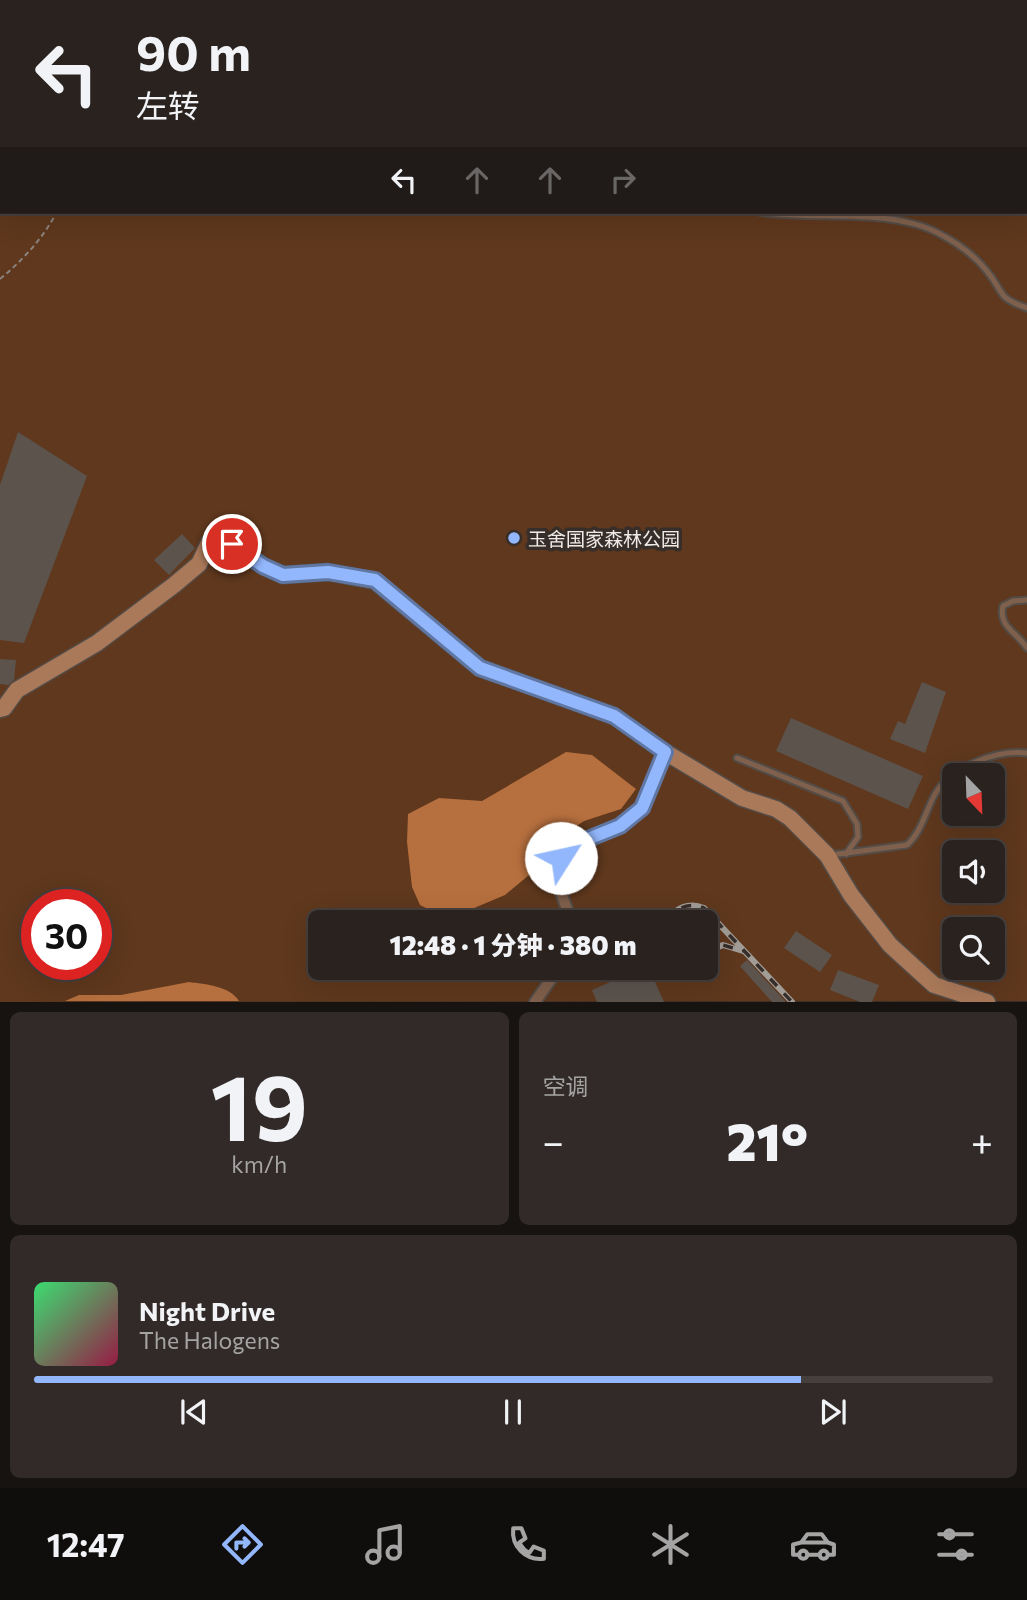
<!DOCTYPE html>
<html lang="zh">
<meta charset="utf-8">
<style>
body{margin:0;font-family:Commissioner,"Noto Sans SC",sans-serif;background:#312a28;color:#f1f3f6;height:100vh;display:flex;flex-direction:column;font-size:26px;white-space:nowrap}
*{box-sizing:border-box;margin:0}
p{font-size:23px;color:#a5a4a4}
.icon{flex:none;width:38px;height:38px;fill:none;stroke:currentColor;stroke-width:2;stroke-linecap:round;stroke-linejoin:round}
.map{position:relative;height:1002px;overflow:hidden}
.drawer{display:flex;flex-direction:column;gap:10px;padding:10px;background:#171311;flex:1}
.drawer>*{flex:none}
.guide{position:absolute;left:0px;top:0px;width:1027px;height:214px;box-shadow:0 7px 28px #0002,0 0 0 2px #453f3d;background:#29221f;color:#f1f3f6;overflow:hidden}
.needle{width:46px;rotate:157deg}
.tools{position:absolute;left:942px;top:763px;display:grid;gap:14px}
.tools a{display:grid;place-items:center;width:63px;height:63px;border-radius:10px;background:#29221f;box-shadow:0 7px 28px #0002,0 0 0 2px #453f3d;font-size:35px}
.speed{position:absolute;left:21px;top:889px;display:flex;gap:14px;font-size:35px;font-weight:700;text-align:center}
.speed>*{display:grid;place-content:center;width:91px;height:91px;border-radius:50%;background:#29221f;box-shadow:0 7px 28px #0002,0 0 0 2px #453f3d;line-height:1}
.speed .limit{border:10px solid #d22;background:#fff;color:#111}
.pin{position:absolute;display:grid;place-items:center;width:60px;height:60px;color:#fff;margin:-30px;border:4px solid #fff;border-radius:50%;box-shadow:0 2px 7px #0007}
.me{position:absolute;width:77px;margin:-38px;rotate:55deg;stroke-linejoin:round;filter:drop-shadow(0 0 5px #0008)}
.turn{display:flex;align-items:center;gap:24px;height:147px;padding:0 21px;font-size:32px}
.turn .icon{width:91px;height:91px;stroke-width:2.5}
.turn b{display:block;font-size:49px;line-height:60px}
.lanes{display:flex;align-items:center;height:66px;padding:0 21px;background:#0003;justify-content:center;gap:35px;direction:ltr}
.lanes .off{opacity:.35}
.big{font-size:52px;font-weight:800;line-height:1.1}
.drawer .tile{flex:1;display:flex;flex-direction:column;justify-content:center;gap:10px;min-width:0;padding:0 24px;border-radius:10px;background:#312a28}
.drawer .dial{align-items:center;gap:0}
.dial b{font-size:91px;line-height:1}
.song{display:flex;align-items:center;gap:21px}
.cover{width:84px;height:84px;border-radius:10px;background:linear-gradient(135deg,hsl(140 70% 55%),hsl(340 70% 35%))}
.played{height:7px;border-radius:4px;background:linear-gradient(90deg,#93b7fd 80%,#453f3d 80%)}
.keys{display:flex;justify-content:space-around;direction:ltr}
.heat{display:flex;justify-content:space-between;align-items:center;font-size:38px;direction:ltr}
.drawer .tiles{flex:1;display:grid;gap:10px;grid-template-columns:1fr 1fr}
.tile:last-child{grid-column:span 2}
.trip{position:absolute;left:308px;top:910px;width:410px;height:70px;border-radius:10px;background:#29221f;box-shadow:0 7px 28px #0002,0 0 0 2px #453f3d;font-weight:800;line-height:70px;text-align:center}
.tab-bar{display:flex;height:112px;justify-content:space-around;align-items:center;background:#100e0c;color:#a5a4a4}
.tab-bar .icon{width:49px;height:49px}
.tab-bar .selected{color:#93b7fd}
.tab-bar b{font-size:32px;color:#f1f3f6}
.map>svg:first-child{display:block}
.green{fill:#5f381d;fill-rule:evenodd}
.water{fill:#b66f3e}
.building{fill:#5c534d}
.lines{fill:none;stroke-linecap:round;stroke-linejoin:round}
.lane-casing{stroke:#544c47;stroke-width:9}
.street-casing{stroke:#544c47;stroke-width:14}
.secondary-casing{stroke:#544c47;stroke-width:19}
.path{stroke:#8b847f;stroke-width:2;stroke-dasharray:5 3.5;stroke-linecap:butt}
.lane{stroke:#7f604c;stroke-width:5}
.street{stroke:#7f604c;stroke-width:10}
.secondary{stroke:#aa795a;stroke-width:16}
.rail-casing{stroke:#a29c97;stroke-width:6}
.rail{stroke:#372e29;stroke-width:3.5;stroke-dasharray:10;stroke-linecap:butt}
.route-casing{stroke:#6077a4;stroke-width:18}
.route{stroke:#93b7fd;stroke-width:12}
.poi-dot{fill:#93b7fd;stroke:#372e29;stroke-width:2.5}
.labels{text-anchor:middle;dominant-baseline:central;stroke-width:7;stroke-linejoin:round;paint-order:stroke}
.poi-label{font-size:19px;fill:#efeae6;stroke:#372e29;text-anchor:start}
</style>
<div class="map">
<svg width="1027" height="1002" viewBox="0 0 1027 1002">
<rect width="100%" height="100%" fill="#372e29"/>
<path class="green" d="M 0,0 L 1027,0 L 1027,1001 L 0,1002 ZM 2,2 L 1026,2 L 1026,212 L 2,212 ZM 954,775 L 992,775 L 992,814 L 954,814 ZM 954,852 L 992,852 L 992,891 L 954,891 ZM 37,905 L 96,905 L 96,964 L 37,964 ZM 320,922 L 705,922 L 705,968 L 320,968 ZM 954,929 L 992,929 L 992,968 L 954,968 Z"/>
<g class="water">
<polygon points="566,752 592,755 636,789 621,809 584,821 559,838 535,870 505,895 460,914 428,909 420,905 412,887 407,842 408,814 439,798 482,801"/>
<path d="M 189,982 C 205,984 230,986 239,1001 L 65,1001 L 79,995 L 121,995 Z"/>
</g>
<g class="building">
<polygon points="18,432 87,476 24,643 0,640 0,485"/>
<polygon points="182,534 195,548 169,575 154,560"/>
<polygon points="0,659 16,660 14,680 8,685 0,684"/>
<polygon points="922,682 946,692 925,753 890,739 898,721 905,724"/>
<polygon points="791,718 923,776 908,809 776,751"/>
<polygon points="796,931 832,955 820,972 784,948"/>
<polygon points="747,960 786,1002 772,1002 740,966"/>
<polygon points="642,968 649,968 664,1002 597,1002 592,990"/>
<polygon points="838,970 879,985 872,1002 860,1002 830,990"/>
</g>
<g class="lines">
<defs>
<g id="lane">
<polyline points="720,0 720,2"/>
<path d="M 759,212 C 814,221 890,207 940,234 C 957,243 974,255 986,270 C 1005,292 995,297 1027,308"/>
<path d="M 1027,600 L 1013,601 L 1003,606 C 998,627 1017,632 1027,648"/>
<polyline points="737,758 843,801 857,824 858,837 846,854"/>
<path d="M 831,855 L 907,845 C 921,832 925,814 933,798 C 947,768 996,749 1027,753"/>
</g>
<g id="street">
<path d="M 572,922 L 553,872 C 576,832 618,839 641,809 C 653,794 658,769 665,752"/>
<polyline points="535,1002 559,968"/>
</g>
<polyline id="secondary" points="0,709 4,708 17,690 97,643 174,585 199,564 209,543 231,544 263,566 283,575 328,572 375,581 480,668 614,716 665,752 742,798 776,809 790,818 827,855 851,895 890,945 934,985 987,1002"/>
</defs>
<use href="#lane" class="lane-casing"/>
<use href="#street" class="street-casing"/>
<use href="#secondary" class="secondary-casing"/>
<g class="path">
<polyline points="415,0 416,0"/>
<polyline points="732,0 733,2"/>
<polyline points="258,2 261,0"/>
<polyline points="1026,162 1027,162"/>
<polyline points="943,212 947,215 971,212"/>
<path d="M 0,279 C 23,260 43,238 57,212"/>
</g>
<use href="#lane" class="lane"/>
<use href="#street" class="street"/>
<use href="#secondary" class="secondary"/>
<defs>
<g id="rail">
<path d="M 668,922 C 675,907 689,902 704,908 L 792,1002"/>
<polyline points="705,953 723,945 743,951"/>
</g>
</defs>
<use href="#rail" class="rail-casing"/>
<use href="#rail" class="rail"/>
</g>
<g class="lines">
<defs>
<polyline id="route" points="232,544 263,566 283,575 328,572 375,580 480,668 614,716 665,752 642,808 620,826 583,841 561,858"/>
</defs>
<use href="#route" class="route-casing"/>
<use href="#route" class="route"/>
</g>
<circle class="poi-dot" cx="514" cy="538" r="7"/>
<g class="labels">
<g class="poi-label">
<text x="528" y="538">玉舍国家森林公园</text>
</g>
</g>
</svg>
<div class="tools">
<a><svg class="needle" viewBox="-14 -14 28 28"><path d="M0-13l5 13h-10z" fill="#e53935"/><path d="M0 13l5-13h-10z" fill="#a5a4a4"/></svg></a>
<a><svg class="icon" aria-label="sound" viewBox="0 0 24 24"><path d="M4 9h4l5-4v14l-5-4H4zM17 9q2 3 0 6"/></svg></a>
<a><svg class="icon" aria-label="search" viewBox="0 0 24 24"><circle cx="10" cy="10" r="6"/><path d="M15 15l6 6"/></svg></a>
</div>
<div class="speed"><div class="limit">30</div></div>
<div class="pin" style="left:232px;top:544px;background:#d93025"><svg class="icon" aria-label="arrive" viewBox="0 0 24 24"><path d="M6 21V4h12l-3 4 3 4H6"/></svg></div>
<svg class="me" style="left:561px;top:858px" viewBox="-20 -20 40 40"><circle r="19" fill="#fff"/><path d="M0-13L10 11 0 6-10 11z" fill="#93b7fd"/></svg>
<div class="trip">12:48 · 1 分钟 · 380 m</div>
<div class="guide">
<div class="turn"><svg class="icon" aria-label="left" viewBox="0 0 24 24"><path d="M17 20v-9H6M10 6l-5 5 5 5"/></svg><div><b>90 m</b>左转</div></div>
<div class="lanes"><svg class="icon" aria-label="left" viewBox="0 0 24 24"><path d="M17 20v-9H6M10 6l-5 5 5 5"/></svg><svg class="icon off" aria-label="ahead" viewBox="0 0 24 24"><path d="M12 20V5M6 11l6-6 6 6"/></svg><svg class="icon off" aria-label="ahead" viewBox="0 0 24 24"><path d="M12 20V5M6 11l6-6 6 6"/></svg><svg class="icon off" aria-label="right" viewBox="0 0 24 24"><path d="M7 20v-9h11M14 6l5 5-5 5"/></svg></div>
</div>
</div>
<section class="drawer">
<div class="tiles">
<div class="tile dial"><b>19</b><p>km/h</p></div>
<div class="tile"><p>空调</p>
<div class="heat"><a>−</a><b class="big">21°</b><a>+</a></div>
</div>
<div class="tile">
<div class="song"><i class="cover"></i><div><b>Night Drive</b><p>The Halogens</p></div></div>
<div class="played"></div>
<div class="keys"><svg class="icon" aria-label="previous" viewBox="0 0 24 24"><path d="M18 5L8 12l10 7zM5 5v14"/></svg><svg class="icon" aria-label="pause" viewBox="0 0 24 24"><path d="M8 5v14M16 5v14"/></svg><svg class="icon" aria-label="next" viewBox="0 0 24 24"><path d="M6 5l10 7-10 7zM19 5v14"/></svg></div>
</div>
</div>
</section>
<nav class="tab-bar">
<b>12:47</b>
<svg class="icon selected" aria-label="directions" viewBox="0 0 24 24"><path d="M12 3l9 9-9 9-9-9zM9 14v-3h6M13 9l2 2-2 2"/></svg>
<svg class="icon" aria-label="music" viewBox="0 0 24 24"><path d="M9 18V5l10-2v13"/><circle cx="6" cy="18" r="3"/><circle cx="16" cy="16" r="3"/></svg>
<svg class="icon" aria-label="phone" viewBox="0 0 24 24"><path d="M5 4h4l2 5-3 2q2 4 5 5l2-3 5 2v4C11 20 4 13 5 4z"/></svg>
<svg class="icon" aria-label="climate" viewBox="0 0 24 24"><path d="M12 3v18M4 7l16 10M4 17L20 7"/></svg>
<svg class="icon" aria-label="car" viewBox="0 0 24 24"><path d="M5 17H2v-5l4-1 3-4h7l3 4 3 1v5h-3M9 17h6M6 11h13"/><circle cx="7" cy="17" r="2"/><circle cx="17" cy="17" r="2"/></svg>
<svg class="icon" aria-label="filters" viewBox="0 0 24 24"><path d="M4 7h16M4 17h16"/><circle cx="9" cy="7" r="2"/><circle cx="15" cy="17" r="2"/></svg>
</nav>
